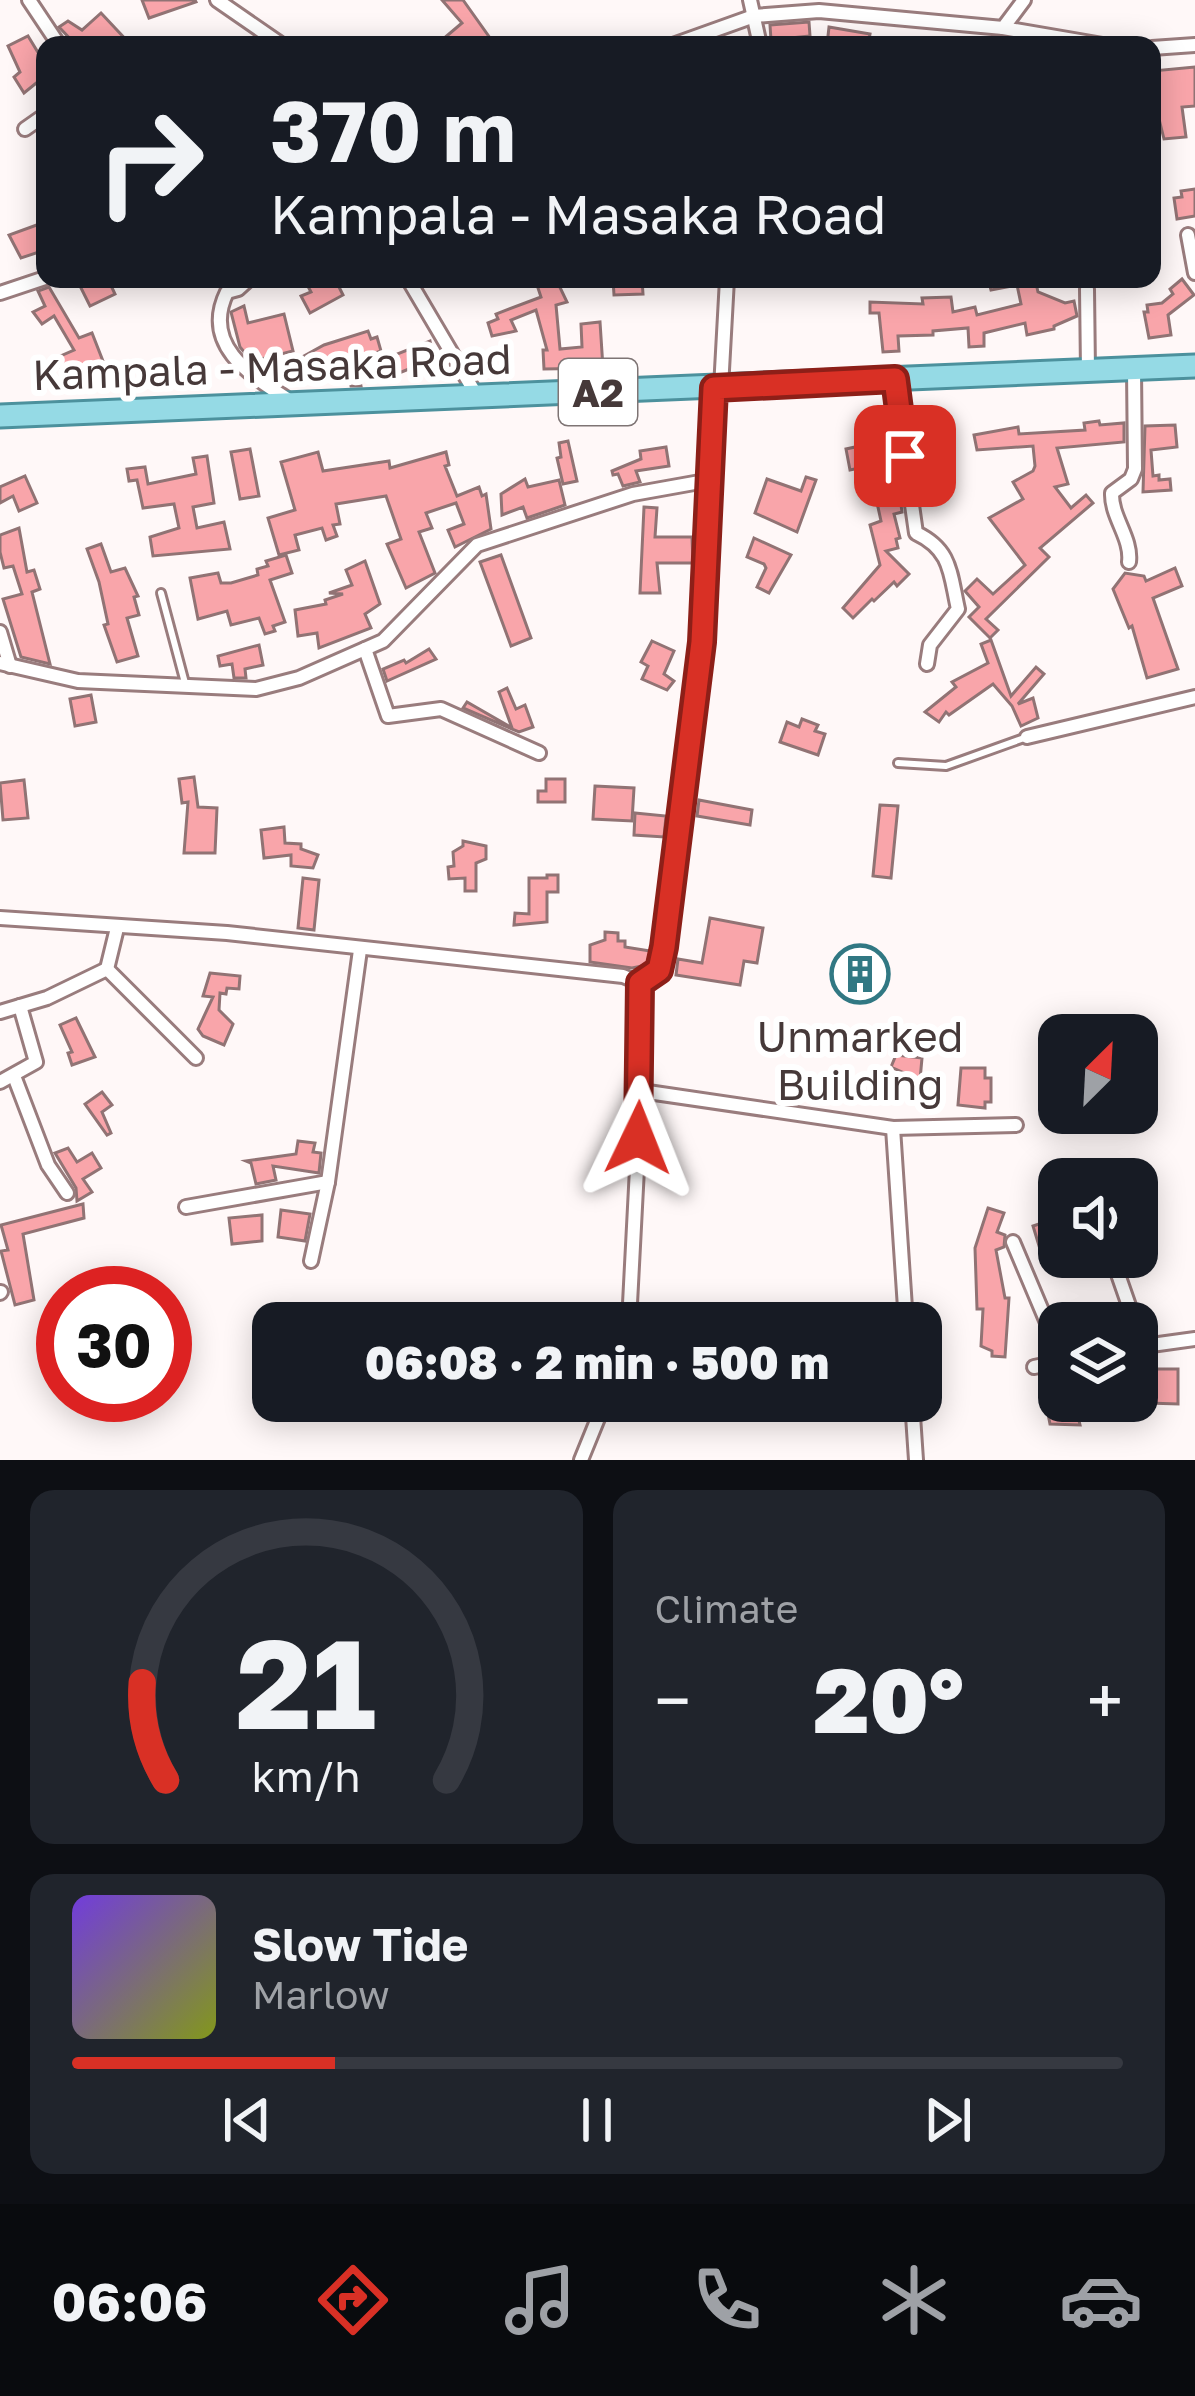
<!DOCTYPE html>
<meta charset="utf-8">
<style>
body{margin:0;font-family:"Golos Text",sans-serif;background:#20242c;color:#f1f3f6;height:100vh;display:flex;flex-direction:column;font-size:45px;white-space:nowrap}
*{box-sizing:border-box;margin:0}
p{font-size:39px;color:#9ea1a6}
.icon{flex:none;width:66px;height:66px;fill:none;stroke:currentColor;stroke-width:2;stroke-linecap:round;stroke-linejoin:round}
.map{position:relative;height:1460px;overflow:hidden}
.side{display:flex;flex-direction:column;gap:30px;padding:30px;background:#0d0f14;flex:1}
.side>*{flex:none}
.guide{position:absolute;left:36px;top:36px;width:1125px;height:252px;border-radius:24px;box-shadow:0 6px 30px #0003;background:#171b24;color:#f1f3f6;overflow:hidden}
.needle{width:78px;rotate:24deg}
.buttons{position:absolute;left:1038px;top:1014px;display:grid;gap:24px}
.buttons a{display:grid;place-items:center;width:120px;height:120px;border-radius:24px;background:#171b24;box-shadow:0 6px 30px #0003;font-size:60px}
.speed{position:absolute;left:36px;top:1266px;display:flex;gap:24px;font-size:60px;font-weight:700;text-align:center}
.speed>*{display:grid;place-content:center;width:156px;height:156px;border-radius:50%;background:#171b24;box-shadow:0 6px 30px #0003;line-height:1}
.speed .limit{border:18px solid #d22;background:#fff;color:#111}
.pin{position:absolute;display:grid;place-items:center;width:102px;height:102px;color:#fff;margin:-51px;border-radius:24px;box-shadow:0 6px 18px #0006}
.me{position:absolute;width:132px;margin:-66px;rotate:2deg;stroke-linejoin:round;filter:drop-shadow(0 0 9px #0008)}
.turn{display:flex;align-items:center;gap:42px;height:252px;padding:0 36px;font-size:54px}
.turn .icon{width:156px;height:156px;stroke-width:2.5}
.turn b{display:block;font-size:84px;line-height:102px}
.big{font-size:90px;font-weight:800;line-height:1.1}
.side .tile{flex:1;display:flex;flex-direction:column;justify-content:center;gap:18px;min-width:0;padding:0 42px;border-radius:24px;background:#20242c}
.side .dial{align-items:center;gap:0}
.dial svg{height:312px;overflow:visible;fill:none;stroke:#363941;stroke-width:7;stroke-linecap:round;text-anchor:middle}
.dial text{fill:#f1f3f6;stroke:none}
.song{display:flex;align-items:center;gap:36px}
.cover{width:144px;height:144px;border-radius:18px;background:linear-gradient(135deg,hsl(260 70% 55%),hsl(70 70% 35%))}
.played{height:12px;border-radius:6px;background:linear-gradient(90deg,#d93025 25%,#363941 25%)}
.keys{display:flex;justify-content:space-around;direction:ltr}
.heat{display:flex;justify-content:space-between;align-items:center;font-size:66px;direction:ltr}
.side .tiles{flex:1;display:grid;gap:30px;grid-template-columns:1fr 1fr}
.tile:last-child{grid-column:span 2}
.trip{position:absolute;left:252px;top:1302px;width:690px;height:120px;border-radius:24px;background:#171b24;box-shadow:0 6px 30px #0003;font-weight:800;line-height:120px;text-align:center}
.dock{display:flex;height:192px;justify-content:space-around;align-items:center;background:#090b0e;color:#9ea1a6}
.dock .icon{width:84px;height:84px}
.dock .on{color:#d93025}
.dock b{font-size:54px;color:#f1f3f6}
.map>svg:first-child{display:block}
.building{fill:#f9a5aa;stroke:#917374;stroke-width:3}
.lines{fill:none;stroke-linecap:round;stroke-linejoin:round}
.service-casing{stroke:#997c7d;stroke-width:12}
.minor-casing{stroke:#997c7d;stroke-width:18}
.primary-casing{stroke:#4c919d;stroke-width:27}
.service{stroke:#fff;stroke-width:6}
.minor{stroke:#fff;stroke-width:12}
.primary{stroke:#95dae5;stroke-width:21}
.route-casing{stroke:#8d1f18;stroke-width:30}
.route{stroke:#d93025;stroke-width:21}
.labels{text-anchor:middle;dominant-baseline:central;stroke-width:12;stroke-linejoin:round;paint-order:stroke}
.shield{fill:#fff;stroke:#7e7474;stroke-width:3}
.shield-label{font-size:39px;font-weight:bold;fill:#463939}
.street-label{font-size:42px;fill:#463939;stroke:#fff}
.poi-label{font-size:42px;fill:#463939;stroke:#fff}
</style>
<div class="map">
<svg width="1195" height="1460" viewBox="0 0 1195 1460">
<rect width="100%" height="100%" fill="#fff8f8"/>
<g class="building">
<polygon points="142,0 195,0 196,2 149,18"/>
<polygon points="442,0 463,0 495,45 436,45 462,23"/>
<polygon points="101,13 131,45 76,45 59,27 68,21 82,30"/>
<polygon points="809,22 810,36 771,40 770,25"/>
<polygon points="829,27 870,34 868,45 827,45"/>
<polygon points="28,36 45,64 45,76 24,93 14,77 20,72 8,46"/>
<polygon points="1195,67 1195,106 1182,107 1186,137 1164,139 1156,107 1152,107 1152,71"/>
<polygon points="1195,189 1195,216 1177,219 1174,198 1182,197 1181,191"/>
<polygon points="45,222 45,250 21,258 9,235"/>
<polygon points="90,279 108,279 115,294 90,306 79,284"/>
<polygon points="304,279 335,279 343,295 310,313 301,296 311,292"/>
<polygon points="535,279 556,279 567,302 556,305 560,349 582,347 581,324 600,322 603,368 544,369 543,350 547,350 536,310 511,320 516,331 492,336 488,323 498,319 496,314 541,297"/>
<polygon points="613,279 642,279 643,294 614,295"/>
<polygon points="988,279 1035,279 1038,292 1065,303 1074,301 1077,316 1054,326 1054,329 1027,335 1025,323 984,333 984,346 969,347 968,328 933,331 933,335 898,336 899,351 883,352 879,313 870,313 870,302 923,304 922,298 951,297 953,312 975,307 977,315 1021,304 1017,285 991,290"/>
<polygon points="1182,279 1194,295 1168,315 1171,335 1149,338 1144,312 1148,312 1147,305 1162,303 1173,294 1170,289"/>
<polygon points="49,287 79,338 92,333 108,374 92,380 89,370 67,381 56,358 74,350 54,316 42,324 33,312 45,306 38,291"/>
<polygon points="244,306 248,323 284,314 293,351 253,361 250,352 245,353 240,347 231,312"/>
<polygon points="368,331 371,339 377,337 381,351 356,360 361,386 351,386 345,359 303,381 293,362 324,345"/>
<polygon points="430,341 434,359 394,375 387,358"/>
<polygon points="910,419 928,419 929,438 949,437 949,460 916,461"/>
<polygon points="1099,421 1100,425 1124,423 1124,442 1057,448 1068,484 1055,487 1071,508 1086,495 1093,503 1040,548 1049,557 986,619 998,630 990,638 969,617 979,607 965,591 977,579 993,594 1025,565 989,518 1023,499 1013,482 1033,471 1035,466 1033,446 977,450 974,435 1018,427 1019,434 1085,430 1084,423"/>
<polygon points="1175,425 1177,447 1151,450 1153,476 1159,475 1159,480 1170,479 1171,490 1143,492 1145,426"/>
<polygon points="892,439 902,512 894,514 900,538 896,539 898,548 886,551 909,574 897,586 894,582 874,601 872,599 853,618 843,608 880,565 870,525 881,521 869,466 850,470 846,449"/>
<polygon points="568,441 577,481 563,484 557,458 561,457 559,443"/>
<polygon points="666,447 669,466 636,471 640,482 623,486 618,474 613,475 612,471 641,459 640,451"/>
<polygon points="250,449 259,496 240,499 231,452"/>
<polygon points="318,452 323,471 389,461 390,468 446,452 449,465 445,466 457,496 479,487 482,496 486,494 491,529 455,547 448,530 464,524 456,503 426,513 432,528 419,532 435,573 406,588 387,544 401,539 386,496 336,504 340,524 333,525 337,536 326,540 322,528 295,535 299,550 279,555 268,518 295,510 281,462"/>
<polygon points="207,456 214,503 193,507 197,528 224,522 230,549 153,556 150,537 179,528 174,504 143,508 137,480 129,481 127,469 145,467 148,484 196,474 193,458"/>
<polygon points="25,476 37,503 19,511 13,496 0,503 0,487"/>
<polygon points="806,477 816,480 797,532 755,513 767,479 801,491"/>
<polygon points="525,479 528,487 559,480 565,505 527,518 523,507 502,515 501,494"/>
<polygon points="644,507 657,508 655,537 692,537 693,563 657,563 660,593 640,593"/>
<polygon points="19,528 27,572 34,570 40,589 32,592 50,664 21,657 3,599 22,594 13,566 4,568 0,552 0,535"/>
<polygon points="754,538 791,555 769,593 757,587 766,568 764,564 747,557"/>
<polygon points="101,544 111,572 125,568 138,596 134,597 139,615 127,618 138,656 117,662 104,625 108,624 99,582 87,549"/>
<polygon points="286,555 292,573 270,580 285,622 273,626 275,631 265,634 259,618 231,625 227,611 198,619 190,578 218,573 221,583 231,583 258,575 257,569 268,566 266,561"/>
<polygon points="501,555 531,638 511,646 480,562"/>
<polygon points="365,561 380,604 365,614 371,628 319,648 317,633 298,636 295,610 326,604 325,600 343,594 329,593 352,585 346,570"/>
<polygon points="1175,568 1182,586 1153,598 1178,669 1147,678 1132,626 1129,628 1113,589 1125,573 1144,576 1146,581"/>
<polygon points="991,640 1011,696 1036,667 1044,674 1018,704 1033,698 1038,718 1021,726 1012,706 993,684 949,715 946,712 939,722 925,712 956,687 952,682 988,663 981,644"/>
<polygon points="652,641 674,651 664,674 674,681 667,690 642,679 648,666 641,662"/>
<polygon points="259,645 263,665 245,669 246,678 234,678 232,664 220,666 218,656"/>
<polygon points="429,649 436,659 387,681 383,669 404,660 406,663"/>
<polygon points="507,688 516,709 525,705 533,727 519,732 463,708 467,702 512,728 499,692"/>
<polygon points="91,695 96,722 75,726 70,699"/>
<polygon points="802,719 818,725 815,731 825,734 818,755 780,742 787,722 799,727"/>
<polygon points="194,777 198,807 217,808 215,853 184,853 188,802 182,803 179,779"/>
<polygon points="546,779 565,779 565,802 538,802 538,791 546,791"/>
<polygon points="24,780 28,818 3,820 0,783"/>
<polygon points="595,786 634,788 632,821 593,819"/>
<polygon points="699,800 752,810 750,825 697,816"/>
<polygon points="880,805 898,806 891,878 873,876"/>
<polygon points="635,813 666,816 664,837 634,835"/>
<polygon points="284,827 285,843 301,844 301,849 318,855 313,868 291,866 291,855 264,858 261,830"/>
<polygon points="463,841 486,846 486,859 476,863 476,891 465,891 465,878 449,879 448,867 454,866 453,852 463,846"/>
<polygon points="547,875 558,875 558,892 547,892 547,922 514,925 515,913 529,914 529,878 547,878"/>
<polygon points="303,878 319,880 314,930 298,928"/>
<polygon points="710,918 763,928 757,963 744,961 740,985 676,975 678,959 702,963"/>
<polygon points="605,932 618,933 618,941 625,941 625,947 650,951 647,965 632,968 590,962 590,945 605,940"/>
<polygon points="847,954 882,967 872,994 837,981"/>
<polygon points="210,973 240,976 239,989 227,988 226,994 220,993 219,1010 233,1024 224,1045 203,1036 198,1029 213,997 203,996"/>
<polygon points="76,1018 95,1057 72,1065 68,1053 72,1052 60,1025"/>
<polygon points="896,1055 922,1058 920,1080 891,1067"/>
<polygon points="961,1068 985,1068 985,1078 991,1078 991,1102 985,1102 985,1108 958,1105"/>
<polygon points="102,1092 112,1105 102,1112 111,1133 107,1135 85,1104"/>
<polygon points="298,1141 315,1143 313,1152 321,1153 319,1173 273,1166 276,1180 256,1184 251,1163 246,1161 296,1154"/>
<polygon points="68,1148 77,1162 92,1153 101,1168 83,1179 92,1192 77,1201 76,1188 55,1153"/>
<polygon points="83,1204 84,1218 23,1234 34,1300 15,1305 1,1251 8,1250 1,1225"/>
<polygon points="988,1208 1004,1213 997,1232 1005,1235 1004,1247 996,1250 1005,1298 1009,1298 1005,1357 992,1356 992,1351 981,1346 983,1309 977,1309 975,1248"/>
<polygon points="281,1210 310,1214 305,1241 278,1237"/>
<polygon points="262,1215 262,1241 232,1244 229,1218"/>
<polygon points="1051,1220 1053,1227 1056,1226 1059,1243 1040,1249 1033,1226"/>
<polygon points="1148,1369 1178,1369 1178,1404 1148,1403 1148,1398 1137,1401 1137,1390 1148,1388"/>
<polygon points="1052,1382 1059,1385 1060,1405 1075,1404 1080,1425 1050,1424 1042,1383"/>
</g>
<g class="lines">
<defs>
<g id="service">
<polyline points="161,593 185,683"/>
<polyline points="898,763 946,766 1027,737"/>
</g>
<g id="minor">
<polyline points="29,0 59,45"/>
<polyline points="217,0 282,45"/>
<polyline points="750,0 760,45"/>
<polyline points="1003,28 1103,45"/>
<polyline points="673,45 754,16 819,11 1003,28 1024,0"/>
<polyline points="1152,48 1195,45"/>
<polyline points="25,129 45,115"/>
<polyline points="1188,235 1195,273"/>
<path d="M 249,279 L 238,289 L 227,292 C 201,345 250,375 289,400"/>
<polyline points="408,279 477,396"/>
<polyline points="1087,289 1088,371"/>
<polyline points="0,293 45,278"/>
<path d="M 894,379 L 916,533 C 952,550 950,574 958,609 L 930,645 L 927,664"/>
<polyline points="721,388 727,279"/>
<path d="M 1129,562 C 1132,538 1111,517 1112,493 L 1131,479 L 1135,469 L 1134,370"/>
<polyline points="0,632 10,666"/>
<polyline points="365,649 388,716 441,709 539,753"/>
<polyline points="0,663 78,681 256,689 299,678 383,641 477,545 633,494 711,480"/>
<polyline points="1027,737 1195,697"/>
<polyline points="0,918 227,933 623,976 640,983 659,970 702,642 711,502 714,388"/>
<polyline points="107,969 196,1058"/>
<polyline points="107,969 117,928"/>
<polyline points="0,1012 47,998 107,969"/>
<polyline points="14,1076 48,1165 67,1193"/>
<polyline points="0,1082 36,1062 20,1006"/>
<polyline points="641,1091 893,1128 1016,1125"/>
<polyline points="893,1128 906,1323"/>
<polyline points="186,1207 328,1182"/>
<polyline points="1013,1242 1059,1351"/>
<polyline points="1112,1257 1135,1323"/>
<polyline points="311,1261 328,1182 360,950"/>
<polyline points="0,1293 1,1292"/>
<polyline points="629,1323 641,1091 640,983"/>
<polyline points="1137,1347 1195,1339"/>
<polyline points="1034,1367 1059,1362"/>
<polyline points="912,1401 916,1460"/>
<polyline points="581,1460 605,1401"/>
</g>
<polyline id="primary" points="0,416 1195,366"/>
</defs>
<use href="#service" class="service-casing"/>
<use href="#minor" class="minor-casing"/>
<use href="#primary" class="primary-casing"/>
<use href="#service" class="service"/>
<use href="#minor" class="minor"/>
<use href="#primary" class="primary"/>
</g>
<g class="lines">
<defs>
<polyline id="route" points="638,1138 640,983 659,970 664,947 702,642 714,388 895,379 905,456"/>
</defs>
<use href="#route" class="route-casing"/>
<use href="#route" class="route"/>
</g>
<defs>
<symbol id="building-ring" viewBox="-11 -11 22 22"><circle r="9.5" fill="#fff" stroke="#317883" stroke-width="1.5"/><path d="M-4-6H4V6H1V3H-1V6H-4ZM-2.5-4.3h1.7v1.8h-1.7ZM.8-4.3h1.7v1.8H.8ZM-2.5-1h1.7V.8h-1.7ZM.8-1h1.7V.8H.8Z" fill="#317883"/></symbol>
</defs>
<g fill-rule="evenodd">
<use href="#building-ring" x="827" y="941" width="66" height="66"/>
</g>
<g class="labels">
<rect class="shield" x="559" y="359" width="78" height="66" rx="9"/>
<g class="shield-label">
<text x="598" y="392">A2</text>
</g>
<g class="street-label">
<text transform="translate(272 366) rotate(-2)">Kampala - Masaka Road</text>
</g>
<g class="poi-label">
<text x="860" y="1036">Unmarked<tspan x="860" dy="48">Building</tspan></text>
</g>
</g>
</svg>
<div class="buttons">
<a><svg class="needle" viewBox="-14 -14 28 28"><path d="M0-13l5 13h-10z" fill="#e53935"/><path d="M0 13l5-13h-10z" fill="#9ea1a6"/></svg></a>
<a><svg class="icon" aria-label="sound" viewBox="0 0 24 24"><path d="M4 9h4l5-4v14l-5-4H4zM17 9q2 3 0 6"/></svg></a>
<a><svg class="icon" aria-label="layers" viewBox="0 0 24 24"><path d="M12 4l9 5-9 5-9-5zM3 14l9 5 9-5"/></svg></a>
</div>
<div class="speed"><div class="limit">30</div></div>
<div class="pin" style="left:905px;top:456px;background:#d93025"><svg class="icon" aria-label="arrive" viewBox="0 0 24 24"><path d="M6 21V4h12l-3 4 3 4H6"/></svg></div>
<svg class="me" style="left:638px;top:1138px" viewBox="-20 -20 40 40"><path d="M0-17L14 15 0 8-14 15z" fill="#d93025" stroke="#fff" stroke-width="4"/></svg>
<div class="trip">06:08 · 2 min · 500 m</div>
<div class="guide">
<div class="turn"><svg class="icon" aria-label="right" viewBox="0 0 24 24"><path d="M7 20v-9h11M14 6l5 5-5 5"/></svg><div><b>370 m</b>Kampala - Masaka Road</div></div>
</div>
</div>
<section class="side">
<div class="tiles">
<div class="tile dial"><svg viewBox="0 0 100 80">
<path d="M14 69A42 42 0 1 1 86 69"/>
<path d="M14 69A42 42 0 0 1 8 44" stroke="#d93025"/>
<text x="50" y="56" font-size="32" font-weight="700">21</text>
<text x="50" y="72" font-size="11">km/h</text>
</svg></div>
<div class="tile"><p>Climate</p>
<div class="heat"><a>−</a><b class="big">20°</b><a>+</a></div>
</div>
<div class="tile">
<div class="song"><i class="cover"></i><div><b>Slow Tide</b><p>Marlow</p></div></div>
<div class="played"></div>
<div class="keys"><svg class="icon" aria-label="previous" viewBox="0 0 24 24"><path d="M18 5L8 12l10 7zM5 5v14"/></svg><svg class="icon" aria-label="pause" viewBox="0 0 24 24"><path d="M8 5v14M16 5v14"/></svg><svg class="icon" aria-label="next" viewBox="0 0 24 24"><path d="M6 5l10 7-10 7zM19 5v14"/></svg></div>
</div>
</div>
</section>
<nav class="dock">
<b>06:06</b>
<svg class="icon on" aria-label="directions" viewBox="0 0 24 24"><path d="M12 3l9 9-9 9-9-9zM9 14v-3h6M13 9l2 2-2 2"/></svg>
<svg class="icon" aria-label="music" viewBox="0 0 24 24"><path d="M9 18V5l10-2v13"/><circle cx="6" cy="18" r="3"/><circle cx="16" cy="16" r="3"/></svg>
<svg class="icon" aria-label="phone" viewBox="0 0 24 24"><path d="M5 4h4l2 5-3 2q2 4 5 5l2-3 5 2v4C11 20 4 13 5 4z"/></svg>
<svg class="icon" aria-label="climate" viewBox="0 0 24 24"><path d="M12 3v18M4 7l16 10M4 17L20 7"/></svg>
<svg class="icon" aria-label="car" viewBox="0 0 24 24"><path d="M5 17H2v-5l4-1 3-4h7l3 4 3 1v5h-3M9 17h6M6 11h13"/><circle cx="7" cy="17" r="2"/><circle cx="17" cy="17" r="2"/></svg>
</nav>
